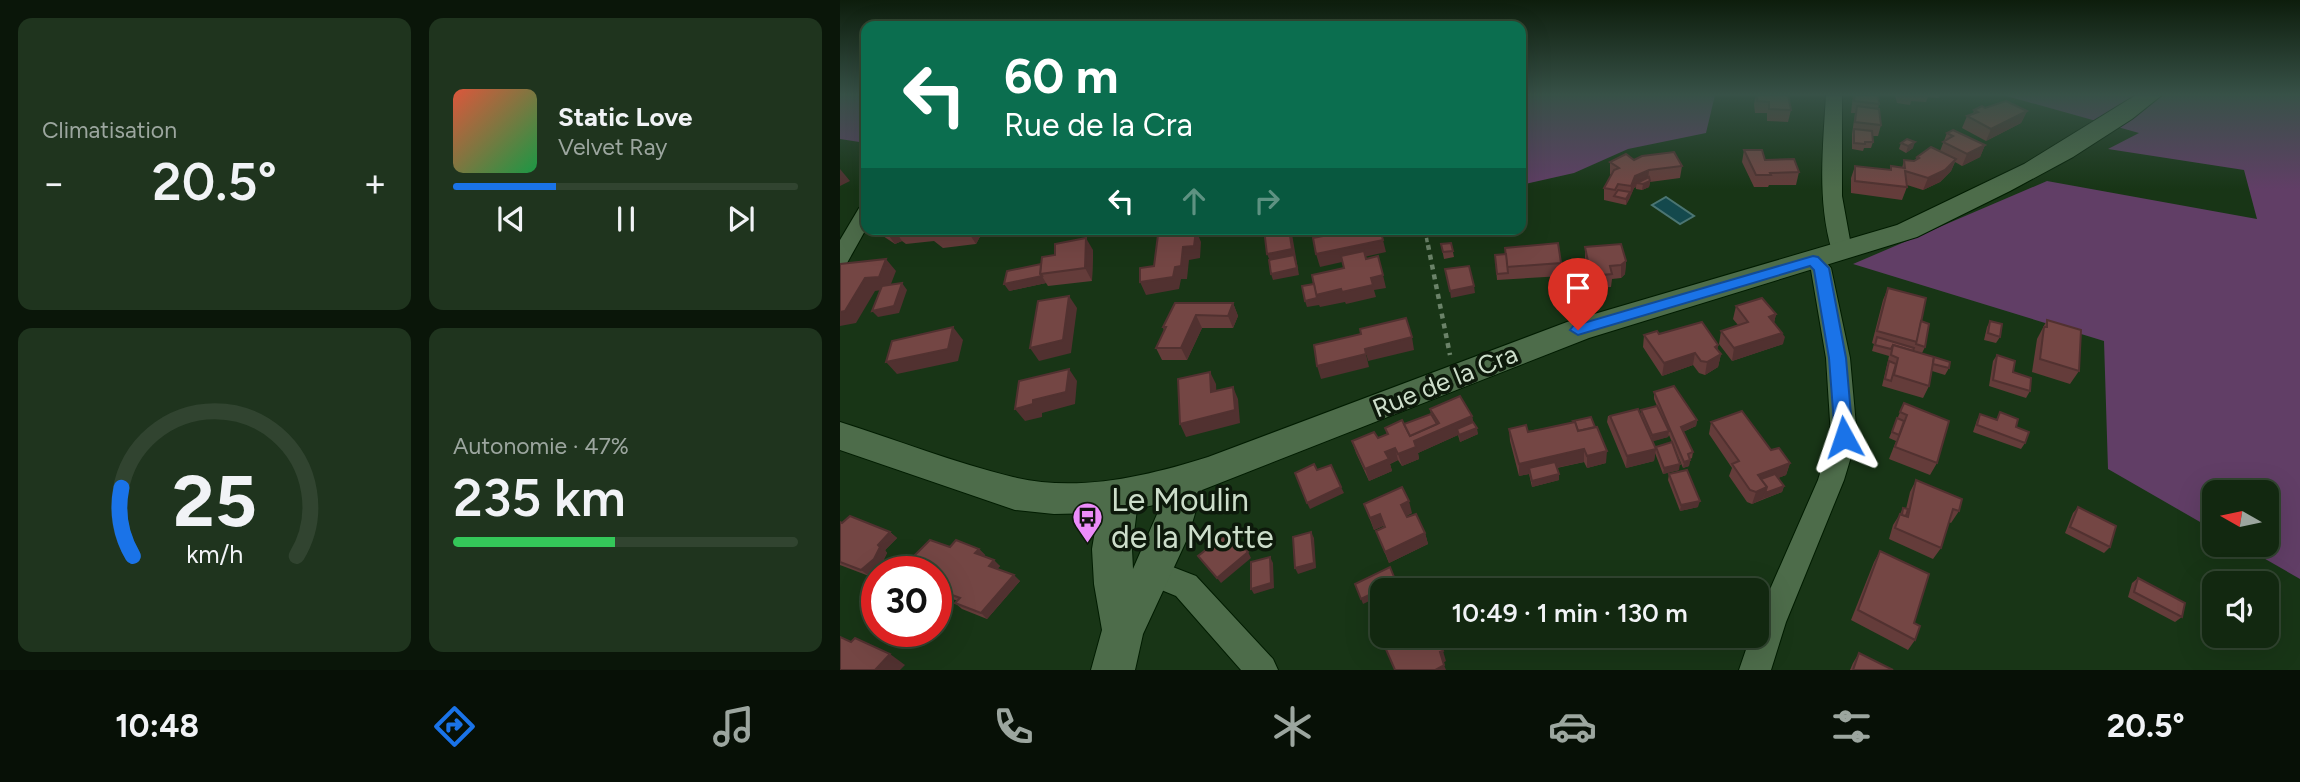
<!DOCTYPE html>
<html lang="fr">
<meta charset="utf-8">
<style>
body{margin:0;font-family:Figtree,sans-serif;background:#1f341e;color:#f1f3f6;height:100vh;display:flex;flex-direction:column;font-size:26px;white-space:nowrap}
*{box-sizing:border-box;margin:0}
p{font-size:23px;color:#9ca69f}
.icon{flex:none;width:38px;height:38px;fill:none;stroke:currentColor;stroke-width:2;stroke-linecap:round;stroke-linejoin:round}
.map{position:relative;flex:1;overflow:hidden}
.details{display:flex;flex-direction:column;gap:18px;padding:18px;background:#0a1609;width:840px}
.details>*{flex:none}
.guide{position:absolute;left:21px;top:21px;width:665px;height:214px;border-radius:14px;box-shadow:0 7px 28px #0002,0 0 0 2px #314430;background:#0b6e4f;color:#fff;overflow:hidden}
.needle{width:46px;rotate:279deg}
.tools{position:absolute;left:1362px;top:480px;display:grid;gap:14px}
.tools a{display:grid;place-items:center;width:77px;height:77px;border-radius:14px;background:#122810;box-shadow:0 7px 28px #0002,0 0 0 2px #314430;font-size:35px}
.speed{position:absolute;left:21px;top:556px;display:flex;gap:14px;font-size:35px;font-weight:700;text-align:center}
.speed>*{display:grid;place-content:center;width:91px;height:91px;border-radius:50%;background:#122810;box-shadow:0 7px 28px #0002,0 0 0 2px #314430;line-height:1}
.speed .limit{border:10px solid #d22;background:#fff;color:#111}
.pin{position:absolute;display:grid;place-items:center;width:60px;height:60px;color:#fff;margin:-72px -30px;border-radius:50% 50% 50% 0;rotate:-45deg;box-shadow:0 0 7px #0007}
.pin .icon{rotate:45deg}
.me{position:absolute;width:77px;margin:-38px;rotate:355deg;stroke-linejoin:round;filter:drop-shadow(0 0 5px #0008)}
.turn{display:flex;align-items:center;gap:24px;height:147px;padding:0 28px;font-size:32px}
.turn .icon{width:91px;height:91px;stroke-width:2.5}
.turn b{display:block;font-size:49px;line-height:60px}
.lanes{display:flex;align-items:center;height:66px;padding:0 28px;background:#0003;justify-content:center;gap:35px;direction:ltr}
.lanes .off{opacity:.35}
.big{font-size:52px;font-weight:600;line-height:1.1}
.details .card{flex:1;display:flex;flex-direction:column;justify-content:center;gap:10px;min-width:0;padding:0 24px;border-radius:14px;background:#1f341e}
.details .dial{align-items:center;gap:0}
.dial svg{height:182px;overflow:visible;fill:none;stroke:#314430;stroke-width:7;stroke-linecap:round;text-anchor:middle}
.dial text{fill:#f1f3f6;stroke:none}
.song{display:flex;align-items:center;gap:21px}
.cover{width:84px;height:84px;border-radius:10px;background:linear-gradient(135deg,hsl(10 70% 55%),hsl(140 70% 35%))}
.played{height:7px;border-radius:4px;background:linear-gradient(90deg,#1a73e8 30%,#314430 30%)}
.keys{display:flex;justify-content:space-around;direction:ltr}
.heat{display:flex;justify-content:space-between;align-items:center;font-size:38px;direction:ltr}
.charge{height:10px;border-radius:5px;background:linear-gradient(90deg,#34c759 47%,#314430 0)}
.details .tiles{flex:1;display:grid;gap:18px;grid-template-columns:repeat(2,1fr)}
.trip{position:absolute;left:530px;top:578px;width:399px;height:70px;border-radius:14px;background:#122810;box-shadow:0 7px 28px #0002,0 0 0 2px #314430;font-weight:600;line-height:70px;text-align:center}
.tabs{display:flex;height:112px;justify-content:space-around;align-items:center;background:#071006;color:#9ca69f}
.tabs .icon{width:49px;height:49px}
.tabs .current{color:#1a73e8}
.tabs b{font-size:32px;color:#f1f3f6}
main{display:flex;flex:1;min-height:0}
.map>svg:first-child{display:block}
.green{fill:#613e66}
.water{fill:#14494d;stroke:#4b7572;stroke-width:2}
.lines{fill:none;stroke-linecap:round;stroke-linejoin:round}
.street-casing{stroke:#011c01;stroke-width:2}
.secondary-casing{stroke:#011c01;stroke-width:2}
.path-far1{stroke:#6b8369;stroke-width:3.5;stroke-dasharray:4.5 4.5;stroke-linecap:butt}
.path{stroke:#6b8369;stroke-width:4.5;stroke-dasharray:5 5;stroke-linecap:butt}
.street{fill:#4d6c4a;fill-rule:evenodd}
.secondary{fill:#4d6c4a;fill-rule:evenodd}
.wall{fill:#643c3a}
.shaded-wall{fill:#513130}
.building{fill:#744644;stroke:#513130;stroke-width:2}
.route{fill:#1a73e8;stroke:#114b97;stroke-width:2}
.labels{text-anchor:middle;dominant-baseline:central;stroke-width:7;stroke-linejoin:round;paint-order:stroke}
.street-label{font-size:26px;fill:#ccddca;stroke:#0d190b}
.near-poi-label{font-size:32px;fill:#ccddca;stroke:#0d190b;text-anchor:start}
</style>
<main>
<section class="details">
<div class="tiles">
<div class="card"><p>Climatisation</p>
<div class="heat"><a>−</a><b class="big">20.5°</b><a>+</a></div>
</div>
<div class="card">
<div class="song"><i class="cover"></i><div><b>Static Love</b><p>Velvet Ray</p></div></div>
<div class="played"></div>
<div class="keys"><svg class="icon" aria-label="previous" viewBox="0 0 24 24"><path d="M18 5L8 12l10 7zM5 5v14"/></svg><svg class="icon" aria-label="pause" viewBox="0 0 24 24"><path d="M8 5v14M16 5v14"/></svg><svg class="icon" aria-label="next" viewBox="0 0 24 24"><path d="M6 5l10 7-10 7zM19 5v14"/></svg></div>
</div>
<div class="card dial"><svg viewBox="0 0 100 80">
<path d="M14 69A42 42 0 1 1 86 69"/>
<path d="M14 69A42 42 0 0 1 9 39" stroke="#1a73e8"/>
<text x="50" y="56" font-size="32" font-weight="700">25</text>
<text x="50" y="72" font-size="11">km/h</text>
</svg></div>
<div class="card"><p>Autonomie · 47%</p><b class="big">235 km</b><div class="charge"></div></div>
</div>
</section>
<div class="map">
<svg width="1460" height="670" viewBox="0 0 1460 670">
<rect width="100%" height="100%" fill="#183516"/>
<g class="green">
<polygon points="0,95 26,95 26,143 0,139"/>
<polygon points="681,95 875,95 866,133 788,149 734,173 681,185"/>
<polygon points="1163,95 1460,95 1460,579 1399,544 1426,544 1426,492 1374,492 1374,530 1268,469 1264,341 1013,264 1207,181 1417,219 1404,170 1268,149 1299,133"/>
</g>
<polygon class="water" points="826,197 854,216 840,224 812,205"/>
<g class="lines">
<defs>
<g id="street">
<path d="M 986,95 L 1002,95 L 1002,196 L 1012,251 L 1009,256 L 995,256 L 992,251 C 977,201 983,147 986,95 Z"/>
<polygon points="26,206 26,229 7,263 0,265 0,240 19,208"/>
<polygon points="973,253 980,255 991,268 1010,358 1017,437 1004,480 946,622 931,670 899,670 911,635 917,635 917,619 978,480 991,437 986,358 971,270 963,260 966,255"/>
<polygon points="312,559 356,576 433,659 438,670 401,670 336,596 302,582 297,572 302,562"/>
</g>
<path id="secondary" d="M 1296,95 L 1322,95 L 1292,119 L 1233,157 L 1170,191 L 1077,237 L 749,338 L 362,490 L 348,537 L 303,634 L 295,670 L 251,670 L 262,630 L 254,584 L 252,549 L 258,513 L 214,514 L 175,510 L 0,450 L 0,422 C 57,440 115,463 173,477 C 237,493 308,476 368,457 L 727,322 L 1057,225 L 1184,164 ZM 322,503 L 293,569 L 292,549 L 297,509 Z"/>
</defs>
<use href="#street" class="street-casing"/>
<use href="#secondary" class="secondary-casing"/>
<polyline class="path-far1" points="585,229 588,247"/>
<polyline class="path" points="588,245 610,355"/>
<use href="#street" class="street"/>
<use href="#secondary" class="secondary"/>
</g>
<g class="wall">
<polygon points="916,95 948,95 951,110 948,122 927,121 927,113 915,113 914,104"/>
<polygon points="1013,95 1038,95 1039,104 1038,109 1041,125 1038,136 1033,136 1033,142 1031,148 1024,148 1023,151 1012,149 1012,134 1015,113 1011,113"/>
<polygon points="1055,95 1100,95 1099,98 1088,97 1086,102 1071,101 1070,105 1057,103"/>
<polygon points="1145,108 1187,111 1181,123 1146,141 1122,128 1127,116 1133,114 1134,110"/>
<polygon points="1107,133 1145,145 1140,157 1122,166 1115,162 1111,171 1100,182 1083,190 1067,185 1067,187 1062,200 1011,193 1011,178 1015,166 1050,170 1051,166 1062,168 1064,160 1075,161 1077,157 1100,151"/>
<polygon points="1061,143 1073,148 1066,153 1059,149"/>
<polygon points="904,150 925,160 959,172 956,185 929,185 928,187 914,187 902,162"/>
<polygon points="794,160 842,166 840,178 810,182 809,187 802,190 796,189 796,187 794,188 786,205 764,200 764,188 771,175 770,174 770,162"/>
<polygon points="36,229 139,229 142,233 136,244 103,248 94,241 66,244 62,241 55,244 40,234"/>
<polygon points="611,243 614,257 604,259 601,244"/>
<polygon points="745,247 786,261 785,274 781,278 772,279 771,287 750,288 745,260"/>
<polygon points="253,250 252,281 208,286 206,283 169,291 201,264 215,255"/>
<polygon points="655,255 721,263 722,276 657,280"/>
<polygon points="1048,288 1081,321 1085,347 1082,353 1109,368 1105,375 1092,371 1089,386 1083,398 1042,386 1049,356 1032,351 1034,344 1032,343 1043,300"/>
<polygon points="335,303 393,303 398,316 393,328 362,328 347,360 322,360 316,348 324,331 323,327"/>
<polygon points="896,306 936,314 934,323 943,344 892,361 879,344 881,331 898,325 893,319"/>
<polygon points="1207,320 1239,371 1230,384 1192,372 1197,339"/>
<polygon points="1150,321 1160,337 1156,343 1144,340 1147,327"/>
<polygon points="819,334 878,345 877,350 881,354 878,367 865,375 859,373 853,365 822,376 803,347 804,335"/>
<polygon points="1157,355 1190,391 1186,398 1149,386 1153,361"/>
<polygon points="814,392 857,420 856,426 843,432 853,452 852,458 850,459 849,466 843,468 829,435 828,437 812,441 816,449 816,447 839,470 823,474 815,453 814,461 786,468 767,422 768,416 801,415 801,410 817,406 814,399"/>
<polygon points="1064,403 1097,463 1090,475 1049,459 1056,441 1049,438"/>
<polygon points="590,409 632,416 633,422 638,434 620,442 618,435 578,453 579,459 562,466 558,460 550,464 552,471 529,481 516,453 512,441 538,438 547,434 545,428 564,424 591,415"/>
<polygon points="1160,412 1176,427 1185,443 1181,449 1133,432 1137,420 1140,414 1156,420"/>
<polygon points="871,422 931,450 950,463 946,475 938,478 944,486 942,492 912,504 907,502 889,476 892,468 869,434"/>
<polygon points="705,428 766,463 747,468 744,462 717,468 719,480 692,487 689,474 679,476 670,441 669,429 688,431"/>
<polygon points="829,474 858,507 840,511 828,480"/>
<polygon points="1076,480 1119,511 1111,523 1109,522 1101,548 1093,559 1049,539 1053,525 1060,514 1063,508 1066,509 1070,492"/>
<polygon points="524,504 572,513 566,516 585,533 588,544 549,563 536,531 544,527 543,526 534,530"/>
<polygon points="1238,507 1270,547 1264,553 1225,533 1233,513"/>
<polygon points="0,522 50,532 57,538 45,550 47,553 41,565 29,576 0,565"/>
<polygon points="110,547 139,549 145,555 144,556 160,566 157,569 180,581 147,619 122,609 115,603 118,601 96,593 96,572"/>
<polygon points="1040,551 1074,623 1075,640 1068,650 1011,620 1034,562"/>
<polygon points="1298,578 1342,617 1335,622 1288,597 1292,583"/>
<polygon points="1019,653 1053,670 1010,670 1013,663"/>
</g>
<g class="shaded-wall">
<polygon points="1187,111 1181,123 1146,141 1151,129"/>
<polygon points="1075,142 1073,148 1066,153 1068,146"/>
<polygon points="1145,145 1140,157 1122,166 1127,154"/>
<polygon points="1116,159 1111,171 1100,182 1083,190 1088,178"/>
<polygon points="0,169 10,181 0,186"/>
<polygon points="809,170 808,181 810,181 809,187 802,190 803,184 797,183 796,187 794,188 790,198 791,186 795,176"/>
<polygon points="790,192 790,198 786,205 786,199"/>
<polygon points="51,229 54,229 62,241 55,244 46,232"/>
<polygon points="129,229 139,229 142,233 136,244 128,232"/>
<polygon points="449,229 451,229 452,234 459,275 433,280 431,274 432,266 427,254"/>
<polygon points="356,230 361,242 360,258 349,260 347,279 341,279 339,289 306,295 300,282 335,267 343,247"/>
<polygon points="246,238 253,250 252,281 245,268"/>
<polygon points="543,240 546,252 480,267 476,254"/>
<polygon points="46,259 56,271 49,289 35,291 16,323 0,326 0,312 25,278"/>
<polygon points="786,261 785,274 781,278 781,265"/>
<polygon points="543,275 546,288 534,290 536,297 506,304 505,302 480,307 479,305 467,307 465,301 476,295 501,289 531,278"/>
<polygon points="202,276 206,283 169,291 164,284"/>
<polygon points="62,283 67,290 59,313 38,317 32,311"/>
<polygon points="634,286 635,293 611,298 610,291"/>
<polygon points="229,296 237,308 231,353 199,361 190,348"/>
<polygon points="393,303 398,316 393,328 388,316"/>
<polygon points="936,314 933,327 929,317"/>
<polygon points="356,315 362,328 347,360 341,348"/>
<polygon points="113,327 123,340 118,361 57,374 46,362"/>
<polygon points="942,333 945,337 943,344 892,361 894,348"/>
<polygon points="572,337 574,350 528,361 525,349"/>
<polygon points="878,345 876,357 881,354 878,367 865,375 867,362 875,347"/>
<polygon points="855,353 853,365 822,376 824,363"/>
<polygon points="526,354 529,367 481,379 477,366"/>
<polygon points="229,369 237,381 235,404 202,413 202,417 185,421 175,409 193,400"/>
<polygon points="370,372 376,384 377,404 371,392"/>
<polygon points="393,387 398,399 400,423 346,437 340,424"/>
<polygon points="632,416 634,428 617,429 618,435 578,453 579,459 562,466 558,454 572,441"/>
<polygon points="857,420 856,426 840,433 841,427"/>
<polygon points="637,428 638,434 620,442 619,435"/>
<polygon points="829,431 828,437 811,442 812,435"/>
<polygon points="555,448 558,460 550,464 552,471 529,481 525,469 545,452"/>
<polygon points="744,449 744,462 690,473 689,468 689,474 679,476 679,464"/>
<polygon points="816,449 814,461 786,468 787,456"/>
<polygon points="767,451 766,463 747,468 747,456"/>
<polygon points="850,460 849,466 843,468 844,462"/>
<polygon points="950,463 946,475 919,485 918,475"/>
<polygon points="840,464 839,470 823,474 824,468"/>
<polygon points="719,474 719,480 692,487 692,481"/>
<polygon points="944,486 942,492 923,499 925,493"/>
<polygon points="501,487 504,493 470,509 467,503"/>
<polygon points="927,487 923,499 912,504 916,492"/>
<polygon points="569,501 572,513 564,517 561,505"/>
<polygon points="860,501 858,507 840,511 841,505"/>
<polygon points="540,514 543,526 534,530 530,518"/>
<polygon points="50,532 57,538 45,550 47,553 41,565 29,576 21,570 38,545"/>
<polygon points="471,532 474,538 476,568 458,574 455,568"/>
<polygon points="585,533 588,544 549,563 545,552"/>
<polygon points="139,549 145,555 141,559 135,553"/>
<polygon points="408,552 411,558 381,583 377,578"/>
<polygon points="430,557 433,563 434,588 414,594 411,589"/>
<polygon points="154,560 160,566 155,571 149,566"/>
<polygon points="174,575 180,581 147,619 141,613"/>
<polygon points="556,582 558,588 553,590 542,590 542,595 523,604 521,599"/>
<polygon points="603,651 606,661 603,663 600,652"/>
<polygon points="50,654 65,665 60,670 35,670"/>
<polygon points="604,665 606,670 595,670"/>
</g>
<g class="building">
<polygon points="917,95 948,95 951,110 929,109 929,102 917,101"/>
<polygon points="1015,95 1038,95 1039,104 1014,101"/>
<polygon points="1166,101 1187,111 1151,129 1127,116 1138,112 1134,110 1142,106 1145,108"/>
<polygon points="1017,106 1039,109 1041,125 1015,122"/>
<polygon points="1014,129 1032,131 1033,142 1025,142 1025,144 1014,143"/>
<polygon points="1113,130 1145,145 1127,154 1103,142 1113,136 1107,133"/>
<polygon points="1067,139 1075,142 1068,146 1061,143"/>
<polygon points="1091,147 1116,159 1105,170 1088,178 1065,171 1067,187 1015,181 1015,166 1051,170 1051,166 1065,168 1064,160 1074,161 1079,158 1077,157"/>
<polygon points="904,150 922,150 925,160 954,159 959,172 930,173 931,175 916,175"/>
<polygon points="834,152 842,166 809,170 795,176 791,186 778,184 775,190 764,188 774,170 779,168 770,162 786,154 794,160 802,156"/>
<polygon points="809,177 810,181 803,184 797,183"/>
<polygon points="778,190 790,192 786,199 774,196"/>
<polygon points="54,229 82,229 57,232"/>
<polygon points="85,229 129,229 128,232 94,236"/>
<polygon points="424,229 449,229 452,249 427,254"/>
<polygon points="502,229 540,229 543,240 476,254 473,238 503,232"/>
<polygon points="356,230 354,246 343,247 341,266 335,267 333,277 300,282 300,268 314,266 318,235"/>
<polygon points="246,238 245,268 200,274 202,257 215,255 215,244"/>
<polygon points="611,243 613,251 603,252 601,244"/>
<polygon points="718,243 721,263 667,267 665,248"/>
<polygon points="781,244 786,261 781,265 770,266 772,274 751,276 745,247"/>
<polygon points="524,251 526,259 538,256 543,275 531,278 533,285 502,292 501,289 476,295 472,275 504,268 501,256"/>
<polygon points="666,254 668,273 657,274 655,255"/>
<polygon points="454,255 457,268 431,274 429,260"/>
<polygon points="46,259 39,277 25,278 5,311 0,312 0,264"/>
<polygon points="201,264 200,274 202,276 164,284 167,271"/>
<polygon points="629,266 634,286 610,291 605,269"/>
<polygon points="62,283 54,306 32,311 42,286"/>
<polygon points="474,284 477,298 465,301 462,286"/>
<polygon points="1048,288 1086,298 1077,342 1037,331"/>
<polygon points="229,296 223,340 190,348 198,301"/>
<polygon points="922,298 936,314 929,317 942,333 894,348 881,331 908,322 896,306"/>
<polygon points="335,303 393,303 388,316 356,315 341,348 316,348 326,327 323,327"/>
<polygon points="566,318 572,337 525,349 526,354 477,366 474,345 521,334 520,329"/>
<polygon points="1207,320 1241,330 1239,371 1200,359 1204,327 1207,327"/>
<polygon points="1081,321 1089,324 1085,347 1076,344"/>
<polygon points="1150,321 1162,324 1160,337 1148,333"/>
<polygon points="862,322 878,345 875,347 881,354 867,362 861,361 855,353 824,363 804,335 817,331 819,334"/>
<polygon points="113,327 108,349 46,362 52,341"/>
<polygon points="1037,337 1074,348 1073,351 1053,345 1051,349 1035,345"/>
<polygon points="1053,345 1094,357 1089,386 1054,375 1058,358 1051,355"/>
<polygon points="1157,355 1175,361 1173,372 1191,378 1190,391 1153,380"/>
<polygon points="1094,357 1110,362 1109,368 1093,364"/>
<polygon points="1049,361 1056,364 1051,381 1045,379"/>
<polygon points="229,369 226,392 193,400 193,404 175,409 179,381"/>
<polygon points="370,372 371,392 393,387 395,410 340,424 338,379"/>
<polygon points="834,386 857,420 841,427 853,452 848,454 850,460 844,462 814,392"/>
<polygon points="620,396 632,416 574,441 576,447 558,454 555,448 545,452 549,459 525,469 512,441 534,432 538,438 548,434 545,428 562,420 570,436 599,423 590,409"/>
<polygon points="1064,403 1109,421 1097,463 1055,447 1067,415 1060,412"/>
<polygon points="817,406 829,431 812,435 801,410"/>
<polygon points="798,409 816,449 787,456 770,416"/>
<polygon points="902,411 931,450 939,448 950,463 918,475 927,487 916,492 910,490 892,464 899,461 871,422"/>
<polygon points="1160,412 1178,419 1176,427 1189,432 1185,443 1137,425 1140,414 1157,420"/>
<polygon points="591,414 597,424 570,436 564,424"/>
<polygon points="751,417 755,427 738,431 735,422 734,422 733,421"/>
<polygon points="1057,418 1064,421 1059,435 1052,432"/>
<polygon points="633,422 637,428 619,435 617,429"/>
<polygon points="735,422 738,431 757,427 767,451 747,456 744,449 679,464 669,429 686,425 688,432"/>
<polygon points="832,442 840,464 824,468 816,447"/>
<polygon points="715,462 719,474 692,481 689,468"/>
<polygon points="474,464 477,470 491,465 501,487 467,503 455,473"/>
<polygon points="847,470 860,501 841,505 829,474"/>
<polygon points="935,474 944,486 925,493 927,487 921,479"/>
<polygon points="1076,480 1122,499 1119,511 1113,509 1101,548 1055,528 1060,514 1068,517"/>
<polygon points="562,487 569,501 561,505 567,517 576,514 585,533 545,552 536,531 545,527 540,514 530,518 524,504"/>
<polygon points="1238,507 1276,526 1270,547 1230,527"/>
<polygon points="1063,508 1068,509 1066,516 1062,515"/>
<polygon points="10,516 50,532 38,545 40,547 34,559 21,570 0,562 0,522 2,523"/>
<polygon points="389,532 408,552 377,578 358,556"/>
<polygon points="471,532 474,563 455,568 453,537"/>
<polygon points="90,540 110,547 116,540 139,549 135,553 154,560 149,566 174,575 141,613 115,603 120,598 96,589 96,572 58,572"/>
<polygon points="1040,551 1089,574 1074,623 1080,626 1075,640 1018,610"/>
<polygon points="430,557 431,583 411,589 411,562"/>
<polygon points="550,567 556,582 521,599 515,584"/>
<polygon points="1298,578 1345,603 1342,617 1294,592"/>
<polygon points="542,606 542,618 538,620 534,610"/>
<polygon points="542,618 542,635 596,635 603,651 600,652 604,665 595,670 555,670 534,622"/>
<polygon points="0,637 11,642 15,638 50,654 35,670 0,670"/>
<polygon points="1019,653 1053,670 1013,670"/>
</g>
<linearGradient id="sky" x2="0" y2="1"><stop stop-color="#0d1d0c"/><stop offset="0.5" stop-color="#375147"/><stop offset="1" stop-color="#375147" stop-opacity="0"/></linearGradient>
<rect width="1460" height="189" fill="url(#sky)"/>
<polygon class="route" points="973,256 978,257 989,268 1006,358 1013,437 1010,442 1004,444 998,442 995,437 989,358 974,270 970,266 738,335 730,330 733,326"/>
<defs>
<symbol id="bus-pin" viewBox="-11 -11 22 30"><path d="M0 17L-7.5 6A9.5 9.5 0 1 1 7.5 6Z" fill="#ec8cfa" stroke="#0d190b"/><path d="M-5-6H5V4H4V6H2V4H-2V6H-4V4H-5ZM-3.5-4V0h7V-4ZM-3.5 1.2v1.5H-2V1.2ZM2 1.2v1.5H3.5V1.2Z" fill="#111"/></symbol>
</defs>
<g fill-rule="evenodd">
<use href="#bus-pin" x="230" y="500" width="35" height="47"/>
</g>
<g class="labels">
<g class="street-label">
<text transform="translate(605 381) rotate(-22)">Rue de la Cra</text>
</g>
<g class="near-poi-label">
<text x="271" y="500">Le Moulin<tspan x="271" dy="37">de la Motte</tspan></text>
</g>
</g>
</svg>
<div class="tools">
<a><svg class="needle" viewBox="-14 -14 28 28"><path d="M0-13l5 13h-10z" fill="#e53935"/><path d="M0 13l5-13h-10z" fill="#9ca69f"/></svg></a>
<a><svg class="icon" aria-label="sound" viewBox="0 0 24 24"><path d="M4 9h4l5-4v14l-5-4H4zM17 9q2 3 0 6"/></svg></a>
</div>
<div class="speed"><div class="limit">30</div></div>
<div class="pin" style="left:738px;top:330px;background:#d93025"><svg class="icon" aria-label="arrive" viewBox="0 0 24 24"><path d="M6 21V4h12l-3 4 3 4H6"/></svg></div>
<svg class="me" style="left:1004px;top:437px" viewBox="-20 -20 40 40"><path d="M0-17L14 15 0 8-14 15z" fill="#1a73e8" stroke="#fff" stroke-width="4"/></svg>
<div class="trip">10:49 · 1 min · 130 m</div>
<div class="guide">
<div class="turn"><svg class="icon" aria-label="left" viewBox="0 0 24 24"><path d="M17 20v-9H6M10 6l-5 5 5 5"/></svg><div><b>60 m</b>Rue de la Cra</div></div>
<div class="lanes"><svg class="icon" aria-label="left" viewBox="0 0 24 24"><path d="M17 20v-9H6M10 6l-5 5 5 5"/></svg><svg class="icon off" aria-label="ahead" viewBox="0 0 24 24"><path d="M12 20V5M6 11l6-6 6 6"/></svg><svg class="icon off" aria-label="right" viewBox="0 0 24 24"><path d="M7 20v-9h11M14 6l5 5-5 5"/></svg></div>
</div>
</div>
</main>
<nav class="tabs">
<b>10:48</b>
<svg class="icon current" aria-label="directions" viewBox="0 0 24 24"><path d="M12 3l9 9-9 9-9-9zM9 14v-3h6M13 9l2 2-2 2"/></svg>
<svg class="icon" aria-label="music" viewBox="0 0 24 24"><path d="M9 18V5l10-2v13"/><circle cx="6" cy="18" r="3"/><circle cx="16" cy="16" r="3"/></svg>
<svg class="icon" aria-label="phone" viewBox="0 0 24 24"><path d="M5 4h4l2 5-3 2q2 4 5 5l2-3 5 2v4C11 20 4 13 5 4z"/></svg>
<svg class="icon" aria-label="climate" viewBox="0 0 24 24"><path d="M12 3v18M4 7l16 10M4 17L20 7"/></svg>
<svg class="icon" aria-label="car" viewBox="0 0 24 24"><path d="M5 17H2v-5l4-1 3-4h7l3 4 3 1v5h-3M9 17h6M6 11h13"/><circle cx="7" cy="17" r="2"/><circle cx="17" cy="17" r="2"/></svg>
<svg class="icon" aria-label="filters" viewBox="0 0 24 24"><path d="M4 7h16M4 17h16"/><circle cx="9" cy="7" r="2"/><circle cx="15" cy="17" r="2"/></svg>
<b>20.5°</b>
</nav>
